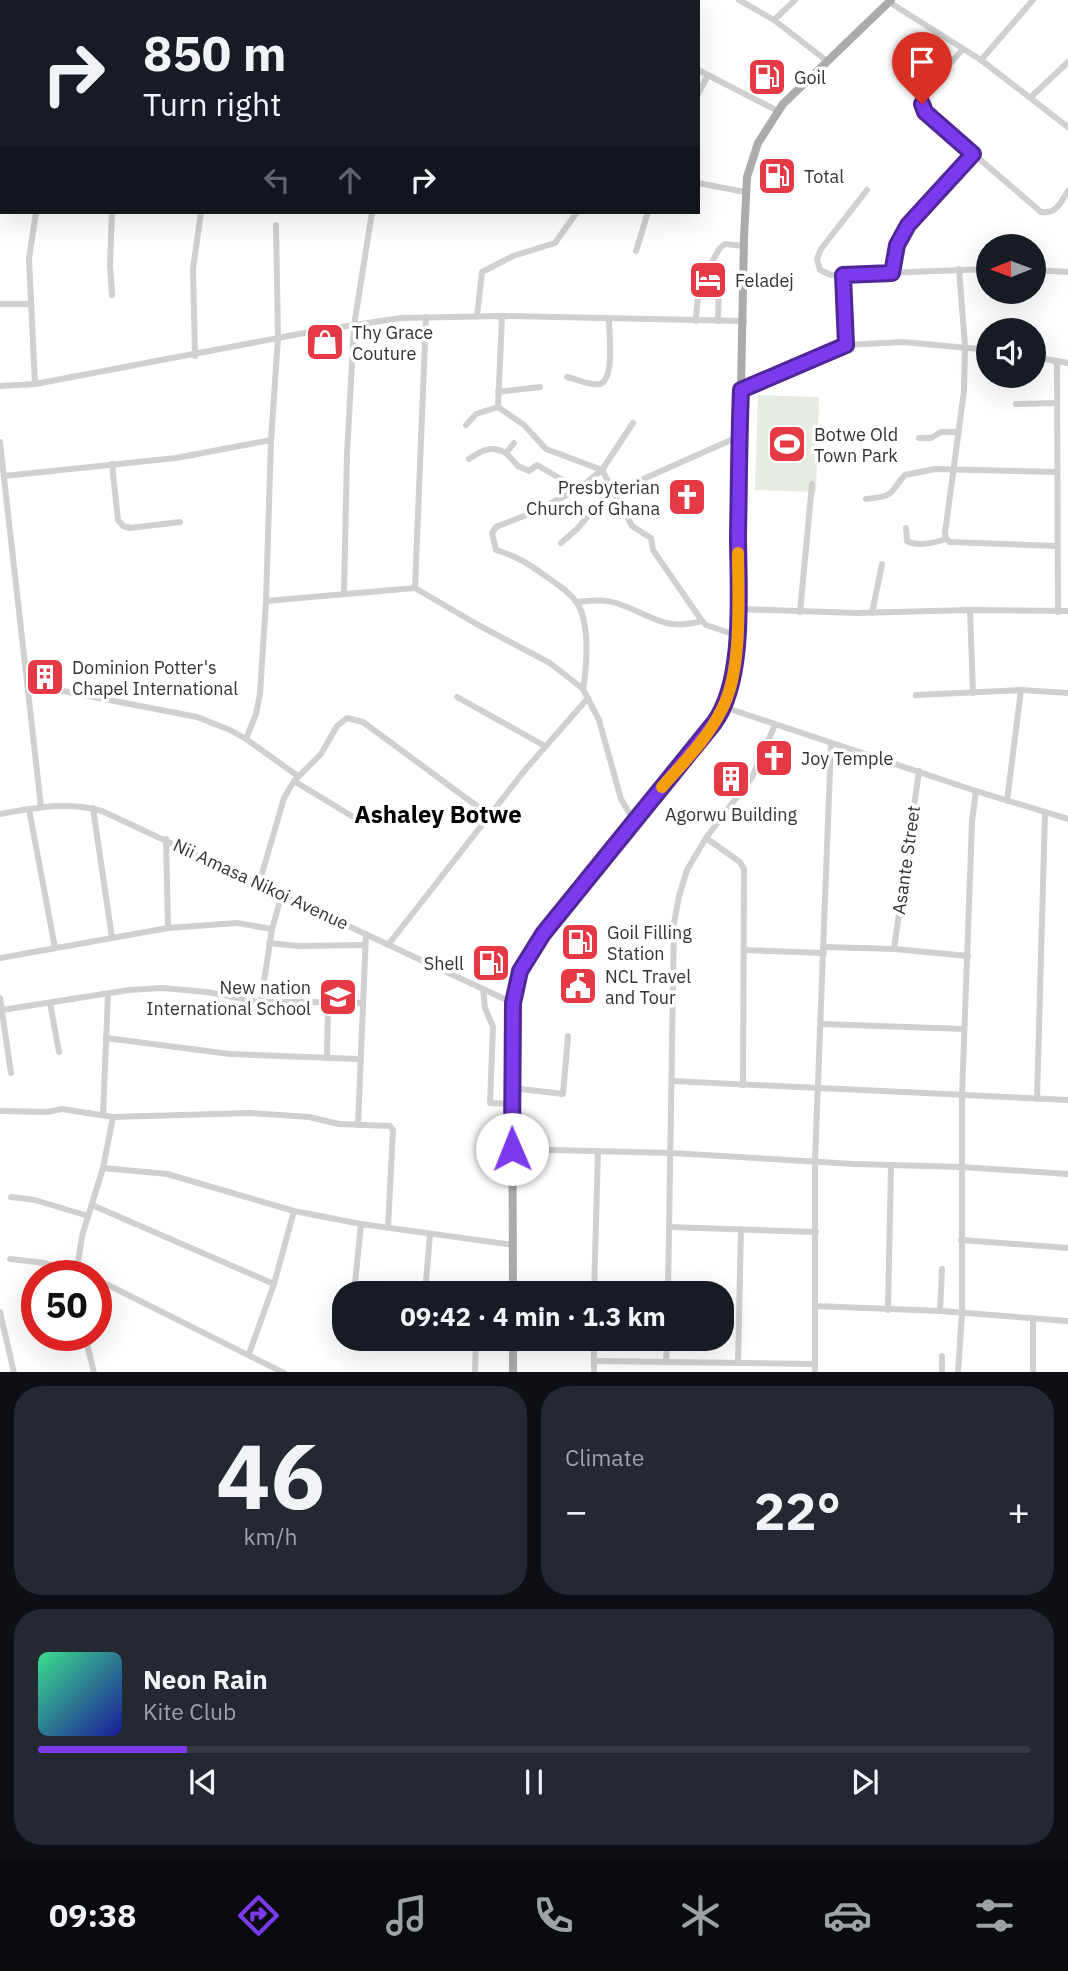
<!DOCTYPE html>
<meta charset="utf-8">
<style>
body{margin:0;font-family:"IBM Plex Sans",sans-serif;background:#242831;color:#f1f3f6;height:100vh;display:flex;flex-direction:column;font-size:26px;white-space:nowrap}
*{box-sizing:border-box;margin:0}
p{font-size:23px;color:#9ea1a6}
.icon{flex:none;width:38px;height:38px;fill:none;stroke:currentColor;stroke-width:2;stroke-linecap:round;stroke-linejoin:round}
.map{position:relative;height:1372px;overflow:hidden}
.details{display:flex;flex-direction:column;gap:14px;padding:14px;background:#0d0f14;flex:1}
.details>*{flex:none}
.guide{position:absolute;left:0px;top:0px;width:700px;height:214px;box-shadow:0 7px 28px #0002;background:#171b24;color:#f1f3f6;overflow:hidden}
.needle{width:46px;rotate:269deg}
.tools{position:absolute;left:976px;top:234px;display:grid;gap:14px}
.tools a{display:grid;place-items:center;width:70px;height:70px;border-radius:50%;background:#171b24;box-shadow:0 7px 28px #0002;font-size:35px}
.speed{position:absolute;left:21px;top:1260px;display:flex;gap:14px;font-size:35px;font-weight:700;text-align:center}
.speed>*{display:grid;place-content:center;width:91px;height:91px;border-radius:50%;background:#171b24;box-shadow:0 7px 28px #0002;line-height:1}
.speed .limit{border:10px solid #d22;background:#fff;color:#111}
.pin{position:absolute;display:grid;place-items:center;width:60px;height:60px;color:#fff;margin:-72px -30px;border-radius:50% 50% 50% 0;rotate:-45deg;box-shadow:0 0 7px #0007}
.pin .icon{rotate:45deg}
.me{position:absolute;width:77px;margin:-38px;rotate:359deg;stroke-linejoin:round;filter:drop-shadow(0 0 5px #0008)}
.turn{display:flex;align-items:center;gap:24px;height:147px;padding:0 28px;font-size:32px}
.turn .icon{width:91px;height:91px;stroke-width:2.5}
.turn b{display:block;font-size:49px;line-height:60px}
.lanes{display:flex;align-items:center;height:66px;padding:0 28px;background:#0003;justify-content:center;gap:35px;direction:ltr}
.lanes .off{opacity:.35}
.big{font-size:52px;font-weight:800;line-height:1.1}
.details .card{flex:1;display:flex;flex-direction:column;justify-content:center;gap:10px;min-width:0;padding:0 24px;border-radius:28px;background:#242831}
.details .dial{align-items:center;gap:0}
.dial b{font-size:91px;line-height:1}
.song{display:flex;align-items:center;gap:21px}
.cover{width:84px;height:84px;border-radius:10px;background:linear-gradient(135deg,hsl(150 70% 55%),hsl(240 70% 35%))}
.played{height:7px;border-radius:4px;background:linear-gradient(90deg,#7c3aed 15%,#363941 15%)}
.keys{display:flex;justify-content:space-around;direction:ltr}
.heat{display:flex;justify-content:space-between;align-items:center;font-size:38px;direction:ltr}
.details .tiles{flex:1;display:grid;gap:14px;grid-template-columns:1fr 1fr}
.card:last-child{grid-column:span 2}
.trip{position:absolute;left:332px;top:1281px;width:402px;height:70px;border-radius:28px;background:#171b24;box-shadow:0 7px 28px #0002;font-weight:800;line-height:70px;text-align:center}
.tabs{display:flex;height:112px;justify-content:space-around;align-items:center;background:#090b0e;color:#9ea1a6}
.tabs .icon{width:49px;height:49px}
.tabs .active{color:#7c3aed}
.tabs b{font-size:32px;color:#f1f3f6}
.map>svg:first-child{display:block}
.green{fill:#e6ecdf}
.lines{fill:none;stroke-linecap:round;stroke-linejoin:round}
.minor{stroke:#d0d0d0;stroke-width:6}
.major{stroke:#ababab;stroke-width:8}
.route-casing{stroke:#51269a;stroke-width:18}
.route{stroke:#7c3aed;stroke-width:12}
.slow{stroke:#f59e0b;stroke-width:12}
.labels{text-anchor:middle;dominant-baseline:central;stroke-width:7;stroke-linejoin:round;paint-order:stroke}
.poi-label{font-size:18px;fill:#333;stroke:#fff;text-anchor:start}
.street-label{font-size:18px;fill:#333;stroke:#fff}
.district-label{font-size:24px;font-weight:bold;fill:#000;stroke:#fff}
</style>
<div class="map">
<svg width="1068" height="1373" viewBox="0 0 1068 1373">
<rect width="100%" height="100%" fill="#fff"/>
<polygon class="green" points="758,395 819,397 816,492 755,490"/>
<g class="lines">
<g class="minor">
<polyline points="527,0 530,2"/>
<polyline points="739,0 774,20 827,61"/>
<polyline points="131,2 131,0"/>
<polyline points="218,2 218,0"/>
<polyline points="295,2 296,0"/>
<polyline points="457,2 458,0"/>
<polyline points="685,2 686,0"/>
<polyline points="889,2 981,60 1068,127"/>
<polyline points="774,20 795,0"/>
<path d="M 963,49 L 922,95 L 922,104 L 925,112 L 1041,212 C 1057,214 1060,203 1068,191"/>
<polyline points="981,60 1033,0"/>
<polyline points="0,68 2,69"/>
<polyline points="698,70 778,111"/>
<polyline points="698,94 708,75"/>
<polyline points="1031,97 1068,62"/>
<polyline points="0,142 2,143"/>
<polyline points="698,183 745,192"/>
<polyline points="867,190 821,249 817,259 820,270 831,275 989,269"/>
<polyline points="636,251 648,212"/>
<polyline points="710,265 719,279 718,321"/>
<polyline points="1034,270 1068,272"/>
<polyline points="892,273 897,245 908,225 973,154"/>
<polyline points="843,275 846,345"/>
<polyline points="112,295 110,265 112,212"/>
<polyline points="0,304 31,304"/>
<polyline points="477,316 482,272 513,256 555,243 577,212"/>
<polyline points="502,316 498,407 524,425 546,449 602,470 632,526 651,538 653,550 702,621 706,625 736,635"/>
<polyline points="426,317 415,588 480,626 550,663 583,689 599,720 621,799 634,821"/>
<path d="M 696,321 C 697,286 703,277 720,248 L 725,244 L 744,246"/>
<polyline points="195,356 193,269 201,212"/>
<polyline points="1034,357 1068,363"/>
<polyline points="1057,361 1058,612"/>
<path d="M 567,377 C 576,379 591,386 600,384 C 615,379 609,333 609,320"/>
<polyline points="35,384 29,259 36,212"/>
<polyline points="0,386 35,384 315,331 401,318 502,316 744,321"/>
<polyline points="741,390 846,345 903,342 989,350"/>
<polyline points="498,392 540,387"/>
<polyline points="1016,404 1057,403"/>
<polyline points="466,425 476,414 498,407"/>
<polyline points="919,438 931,438 941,432 959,432"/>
<polyline points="0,442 41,807"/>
<polyline points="514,443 506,453 518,466 529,471 537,465 578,489 602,470 633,423"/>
<path d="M 469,459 C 482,450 491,445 506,453"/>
<polyline points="112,464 118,520 123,526 130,528 180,522"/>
<polyline points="4,476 176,458 271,440"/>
<path d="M 578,489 L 534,512 L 496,527 L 492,533 L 496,550 C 518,557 526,562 544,575 C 555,583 569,591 577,603 C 590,622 587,667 583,689"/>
<path d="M 866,499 C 896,496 888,494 905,475 L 935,469 L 1057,472"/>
<path d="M 906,528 L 907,541 C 918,547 934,543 946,539 L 950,542 L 1057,546"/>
<polyline points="946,539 945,533 964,391 965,346 959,269"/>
<polyline points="561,543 577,529 605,496 740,436"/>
<polyline points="344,594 347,454 354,326 372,212"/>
<polyline points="266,601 415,588"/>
<path d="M 577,602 C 590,601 603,599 616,603 C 651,614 662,632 702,621"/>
<polyline points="738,609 857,613 970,610 1068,611"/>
<polyline points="970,610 973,693"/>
<polyline points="800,612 812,484"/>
<polyline points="872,613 882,564"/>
<polyline points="27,684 197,717 230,730 246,739 298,776"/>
<polyline points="916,695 1021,690 1068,693"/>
<polyline points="457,697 545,746"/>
<polyline points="724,707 976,791 1068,819"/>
<polyline points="246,739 256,714 260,694 266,601 271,440 278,338 276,225"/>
<polyline points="294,781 355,818"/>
<polyline points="1007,801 1021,690"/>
<polyline points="93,808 112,938"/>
<polyline points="29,809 55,948"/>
<path d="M 0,814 C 34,808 68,801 102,811 L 513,1003"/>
<polyline points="706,838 740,862 744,869 743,1085"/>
<polyline points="166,839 168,928"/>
<polyline points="259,884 284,798 294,781 321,754 337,726 347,718 363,722 489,815"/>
<polyline points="269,943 298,946 365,945"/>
<polyline points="388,945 525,770 588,698"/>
<polyline points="825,947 894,949 968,956"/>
<polyline points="894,949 919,771"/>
<polyline points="745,950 824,953"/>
<polyline points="0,958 168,928 237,923 272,929"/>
<polyline points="483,989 485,1008 493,1027 490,1103 511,1104"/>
<polyline points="0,998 11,1073"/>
<polyline points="261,1001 272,929 282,894"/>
<polyline points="50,1003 59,1052"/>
<polyline points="2,1010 129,990 162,988 207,992 254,1001 362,1003"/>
<polyline points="822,1024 964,1029"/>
<polyline points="106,1038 230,1054 359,1059"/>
<polyline points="327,1058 328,1002"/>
<polyline points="672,1081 1068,1100"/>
<polyline points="512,1088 563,1094 568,1036"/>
<polyline points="1037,1099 1045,813"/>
<polyline points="0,1111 47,1112 62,1109 113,1117 250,1113 309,1117 339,1124 390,1126 393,1130 388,1227"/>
<polyline points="103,1115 108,994"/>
<polyline points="358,1125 366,934"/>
<polyline points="512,1149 672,1153 854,1164 962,1167 1068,1174"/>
<polyline points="103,1168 167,1174 294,1211 361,1224 513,1245"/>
<polyline points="11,1197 35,1200 88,1216"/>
<polyline points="92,1205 274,1284"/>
<polyline points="670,1227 816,1232"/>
<polyline points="961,1240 1068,1248"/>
<polyline points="10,1259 45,1263 83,1276"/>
<polyline points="76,1276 82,1236 103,1168 113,1117"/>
<polyline points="96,1279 284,1373"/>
<polyline points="354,1293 361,1224"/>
<polyline points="425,1293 430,1234"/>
<polyline points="594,1293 598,1151"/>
<polyline points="668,1293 674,923 679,896 687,870 706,838 752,777 775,725"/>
<polyline points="815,1306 940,1311 1068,1321"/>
<polyline points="888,1310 891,1166"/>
<polyline points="940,1311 942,1269"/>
<polyline points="0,1312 14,1373"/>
<polyline points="85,1335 94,1373"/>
<polyline points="249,1354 274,1284 294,1211"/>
<polyline points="942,1356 942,1373"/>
<polyline points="594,1361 815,1364"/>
<polyline points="666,1362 667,1339"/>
<polyline points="738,1363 741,1229"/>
<polyline points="475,1373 476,1339"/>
<polyline points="594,1373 594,1339"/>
<polyline points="815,1373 815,1161 831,743"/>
<polyline points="958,1373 962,1313 962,1096 972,821 976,791"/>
<polyline points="1033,1373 1033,1318"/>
</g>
<g class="major">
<polyline points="513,1293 512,1015 520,971 543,934 714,723 729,692 736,635 744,238 747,177 758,143 783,104 891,0"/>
<polyline points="513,1373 513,1339"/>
</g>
</g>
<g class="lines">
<defs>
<path id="route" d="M 512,1149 L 513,1003 L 520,971 L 543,934 L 714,723 C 746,679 738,588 738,535 C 739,486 739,438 741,390 L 846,345 L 843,275 L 892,273 L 897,245 L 908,225 L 973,154 L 925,112 L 922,104"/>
</defs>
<use href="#route" class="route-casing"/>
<use href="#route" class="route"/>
<path class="slow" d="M 662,787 C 683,763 708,738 722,709 C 743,670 738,597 738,553"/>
</g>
<defs>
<symbol id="fuel-square" viewBox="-11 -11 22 22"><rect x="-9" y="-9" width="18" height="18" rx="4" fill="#e63946" stroke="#fff"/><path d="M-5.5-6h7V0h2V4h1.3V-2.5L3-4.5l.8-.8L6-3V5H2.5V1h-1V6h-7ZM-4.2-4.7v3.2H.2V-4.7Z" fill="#fff"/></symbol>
<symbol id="hotel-square" viewBox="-11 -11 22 22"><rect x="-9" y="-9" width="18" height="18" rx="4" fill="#e63946" stroke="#fff"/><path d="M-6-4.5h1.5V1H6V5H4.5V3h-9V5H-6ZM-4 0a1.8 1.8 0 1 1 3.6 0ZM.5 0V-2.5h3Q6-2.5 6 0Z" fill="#fff"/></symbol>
<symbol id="shop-square" viewBox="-11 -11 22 22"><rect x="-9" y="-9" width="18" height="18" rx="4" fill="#e63946" stroke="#fff"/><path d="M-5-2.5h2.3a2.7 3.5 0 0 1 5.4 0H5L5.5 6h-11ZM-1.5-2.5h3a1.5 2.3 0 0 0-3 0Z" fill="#fff"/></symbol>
<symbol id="stadium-square" viewBox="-11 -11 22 22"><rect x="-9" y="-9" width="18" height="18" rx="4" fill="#e63946" stroke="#fff"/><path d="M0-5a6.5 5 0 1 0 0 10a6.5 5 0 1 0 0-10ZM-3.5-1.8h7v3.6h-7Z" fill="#fff"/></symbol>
<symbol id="church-square" viewBox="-11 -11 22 22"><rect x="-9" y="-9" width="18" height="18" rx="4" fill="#e63946" stroke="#fff"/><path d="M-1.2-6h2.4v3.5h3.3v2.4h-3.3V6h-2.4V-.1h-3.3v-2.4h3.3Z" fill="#fff"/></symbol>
<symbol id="building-square" viewBox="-11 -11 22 22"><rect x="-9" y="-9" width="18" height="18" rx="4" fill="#e63946" stroke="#fff"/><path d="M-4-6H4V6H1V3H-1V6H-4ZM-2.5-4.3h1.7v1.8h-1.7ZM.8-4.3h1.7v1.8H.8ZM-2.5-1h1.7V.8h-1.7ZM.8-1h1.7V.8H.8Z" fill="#fff"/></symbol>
<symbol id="civic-square" viewBox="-11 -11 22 22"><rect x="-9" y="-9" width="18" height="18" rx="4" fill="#e63946" stroke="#fff"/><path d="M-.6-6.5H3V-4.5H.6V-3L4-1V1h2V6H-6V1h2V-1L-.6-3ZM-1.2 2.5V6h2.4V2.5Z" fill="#fff"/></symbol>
<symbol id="school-square" viewBox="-11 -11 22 22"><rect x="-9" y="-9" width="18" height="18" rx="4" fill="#e63946" stroke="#fff"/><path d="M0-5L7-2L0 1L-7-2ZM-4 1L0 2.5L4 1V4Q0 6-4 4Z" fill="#fff"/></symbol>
</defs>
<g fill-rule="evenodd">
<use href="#fuel-square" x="745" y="55" width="44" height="44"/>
<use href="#fuel-square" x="755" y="154" width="44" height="44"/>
<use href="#hotel-square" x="686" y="258" width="44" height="44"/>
<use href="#shop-square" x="303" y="320" width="44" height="44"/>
<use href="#stadium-square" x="765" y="422" width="44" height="44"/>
<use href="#church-square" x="665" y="475" width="44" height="44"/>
<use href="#building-square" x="23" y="655" width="44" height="44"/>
<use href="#church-square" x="752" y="736" width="44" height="44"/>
<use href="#building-square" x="709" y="757" width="44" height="44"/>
<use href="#fuel-square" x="558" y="920" width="44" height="44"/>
<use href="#fuel-square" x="469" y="941" width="44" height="44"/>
<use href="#civic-square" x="556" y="964" width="44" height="44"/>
<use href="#school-square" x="316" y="975" width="44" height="44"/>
</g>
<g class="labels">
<g class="poi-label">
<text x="794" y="77">Goil</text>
<text x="804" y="176">Total</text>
<text x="735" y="280">Feladej</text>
<text x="352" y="332">Thy Grace<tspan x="352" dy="21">Couture</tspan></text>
<text x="814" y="434">Botwe Old<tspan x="814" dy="21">Town Park</tspan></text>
<text x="660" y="487" text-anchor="end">Presbyterian<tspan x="660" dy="21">Church of Ghana</tspan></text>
<text x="72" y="667">Dominion Potter's<tspan x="72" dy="21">Chapel International</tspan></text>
<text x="801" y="758">Joy Temple</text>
<text x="731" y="814" text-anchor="middle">Agorwu Building</text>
<text x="607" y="932">Goil Filling<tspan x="607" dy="21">Station</tspan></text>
<text x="464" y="963" text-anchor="end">Shell</text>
<text x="605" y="976">NCL Travel<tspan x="605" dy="21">and Tour</tspan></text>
<text x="311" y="987" text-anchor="end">New nation<tspan x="311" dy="21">International School</tspan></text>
</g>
<g class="street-label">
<text transform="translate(906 860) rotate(-82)">Asante Street</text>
<text transform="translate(261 884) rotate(25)">Nii Amasa Nikoi Avenue</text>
</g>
<g class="district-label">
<text x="438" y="814">Ashaley Botwe</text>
</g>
</g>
</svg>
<div class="tools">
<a><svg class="needle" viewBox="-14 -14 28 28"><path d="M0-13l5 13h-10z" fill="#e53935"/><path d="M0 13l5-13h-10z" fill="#9ea1a6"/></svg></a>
<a><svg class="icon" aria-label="sound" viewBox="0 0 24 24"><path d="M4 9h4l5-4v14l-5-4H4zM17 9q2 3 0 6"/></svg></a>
</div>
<div class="speed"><div class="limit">50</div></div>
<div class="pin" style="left:922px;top:104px;background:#d93025"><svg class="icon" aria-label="arrive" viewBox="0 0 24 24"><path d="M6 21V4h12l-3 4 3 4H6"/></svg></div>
<svg class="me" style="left:512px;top:1149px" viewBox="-20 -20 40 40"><circle r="19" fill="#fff"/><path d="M0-13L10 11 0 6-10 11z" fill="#7c3aed"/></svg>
<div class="trip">09:42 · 4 min · 1.3 km</div>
<div class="guide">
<div class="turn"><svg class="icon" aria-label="right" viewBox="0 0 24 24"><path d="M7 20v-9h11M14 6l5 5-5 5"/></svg><div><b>850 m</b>Turn right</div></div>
<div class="lanes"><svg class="icon off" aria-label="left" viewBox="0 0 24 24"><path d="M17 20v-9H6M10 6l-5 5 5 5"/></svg><svg class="icon off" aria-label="ahead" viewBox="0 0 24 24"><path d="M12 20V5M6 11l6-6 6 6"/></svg><svg class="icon" aria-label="right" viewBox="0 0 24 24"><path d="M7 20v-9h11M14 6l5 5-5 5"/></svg></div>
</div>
</div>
<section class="details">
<div class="tiles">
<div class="card dial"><b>46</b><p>km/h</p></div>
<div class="card"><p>Climate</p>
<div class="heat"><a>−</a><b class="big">22°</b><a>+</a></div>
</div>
<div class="card">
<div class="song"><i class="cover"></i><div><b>Neon Rain</b><p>Kite Club</p></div></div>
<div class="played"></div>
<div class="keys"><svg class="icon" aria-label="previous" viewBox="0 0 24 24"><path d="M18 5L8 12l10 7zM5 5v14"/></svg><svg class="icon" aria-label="pause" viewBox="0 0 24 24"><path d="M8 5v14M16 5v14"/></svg><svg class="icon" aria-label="next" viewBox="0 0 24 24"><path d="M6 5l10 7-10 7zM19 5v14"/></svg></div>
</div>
</div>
</section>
<nav class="tabs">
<b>09:38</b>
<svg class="icon active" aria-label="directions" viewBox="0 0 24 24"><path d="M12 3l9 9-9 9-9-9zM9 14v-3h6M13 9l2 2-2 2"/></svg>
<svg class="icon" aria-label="music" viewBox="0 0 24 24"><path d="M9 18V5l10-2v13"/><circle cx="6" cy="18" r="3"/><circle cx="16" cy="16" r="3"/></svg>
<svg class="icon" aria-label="phone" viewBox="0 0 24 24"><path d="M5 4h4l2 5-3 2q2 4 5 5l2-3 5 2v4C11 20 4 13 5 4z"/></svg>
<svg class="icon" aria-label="climate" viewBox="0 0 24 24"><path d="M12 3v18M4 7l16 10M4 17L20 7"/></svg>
<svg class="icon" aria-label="car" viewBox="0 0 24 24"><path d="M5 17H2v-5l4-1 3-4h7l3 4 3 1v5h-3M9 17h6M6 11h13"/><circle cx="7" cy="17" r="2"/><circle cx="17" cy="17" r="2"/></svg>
<svg class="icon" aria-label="filters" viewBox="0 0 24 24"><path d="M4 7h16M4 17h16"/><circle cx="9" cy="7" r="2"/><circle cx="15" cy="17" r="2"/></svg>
</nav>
